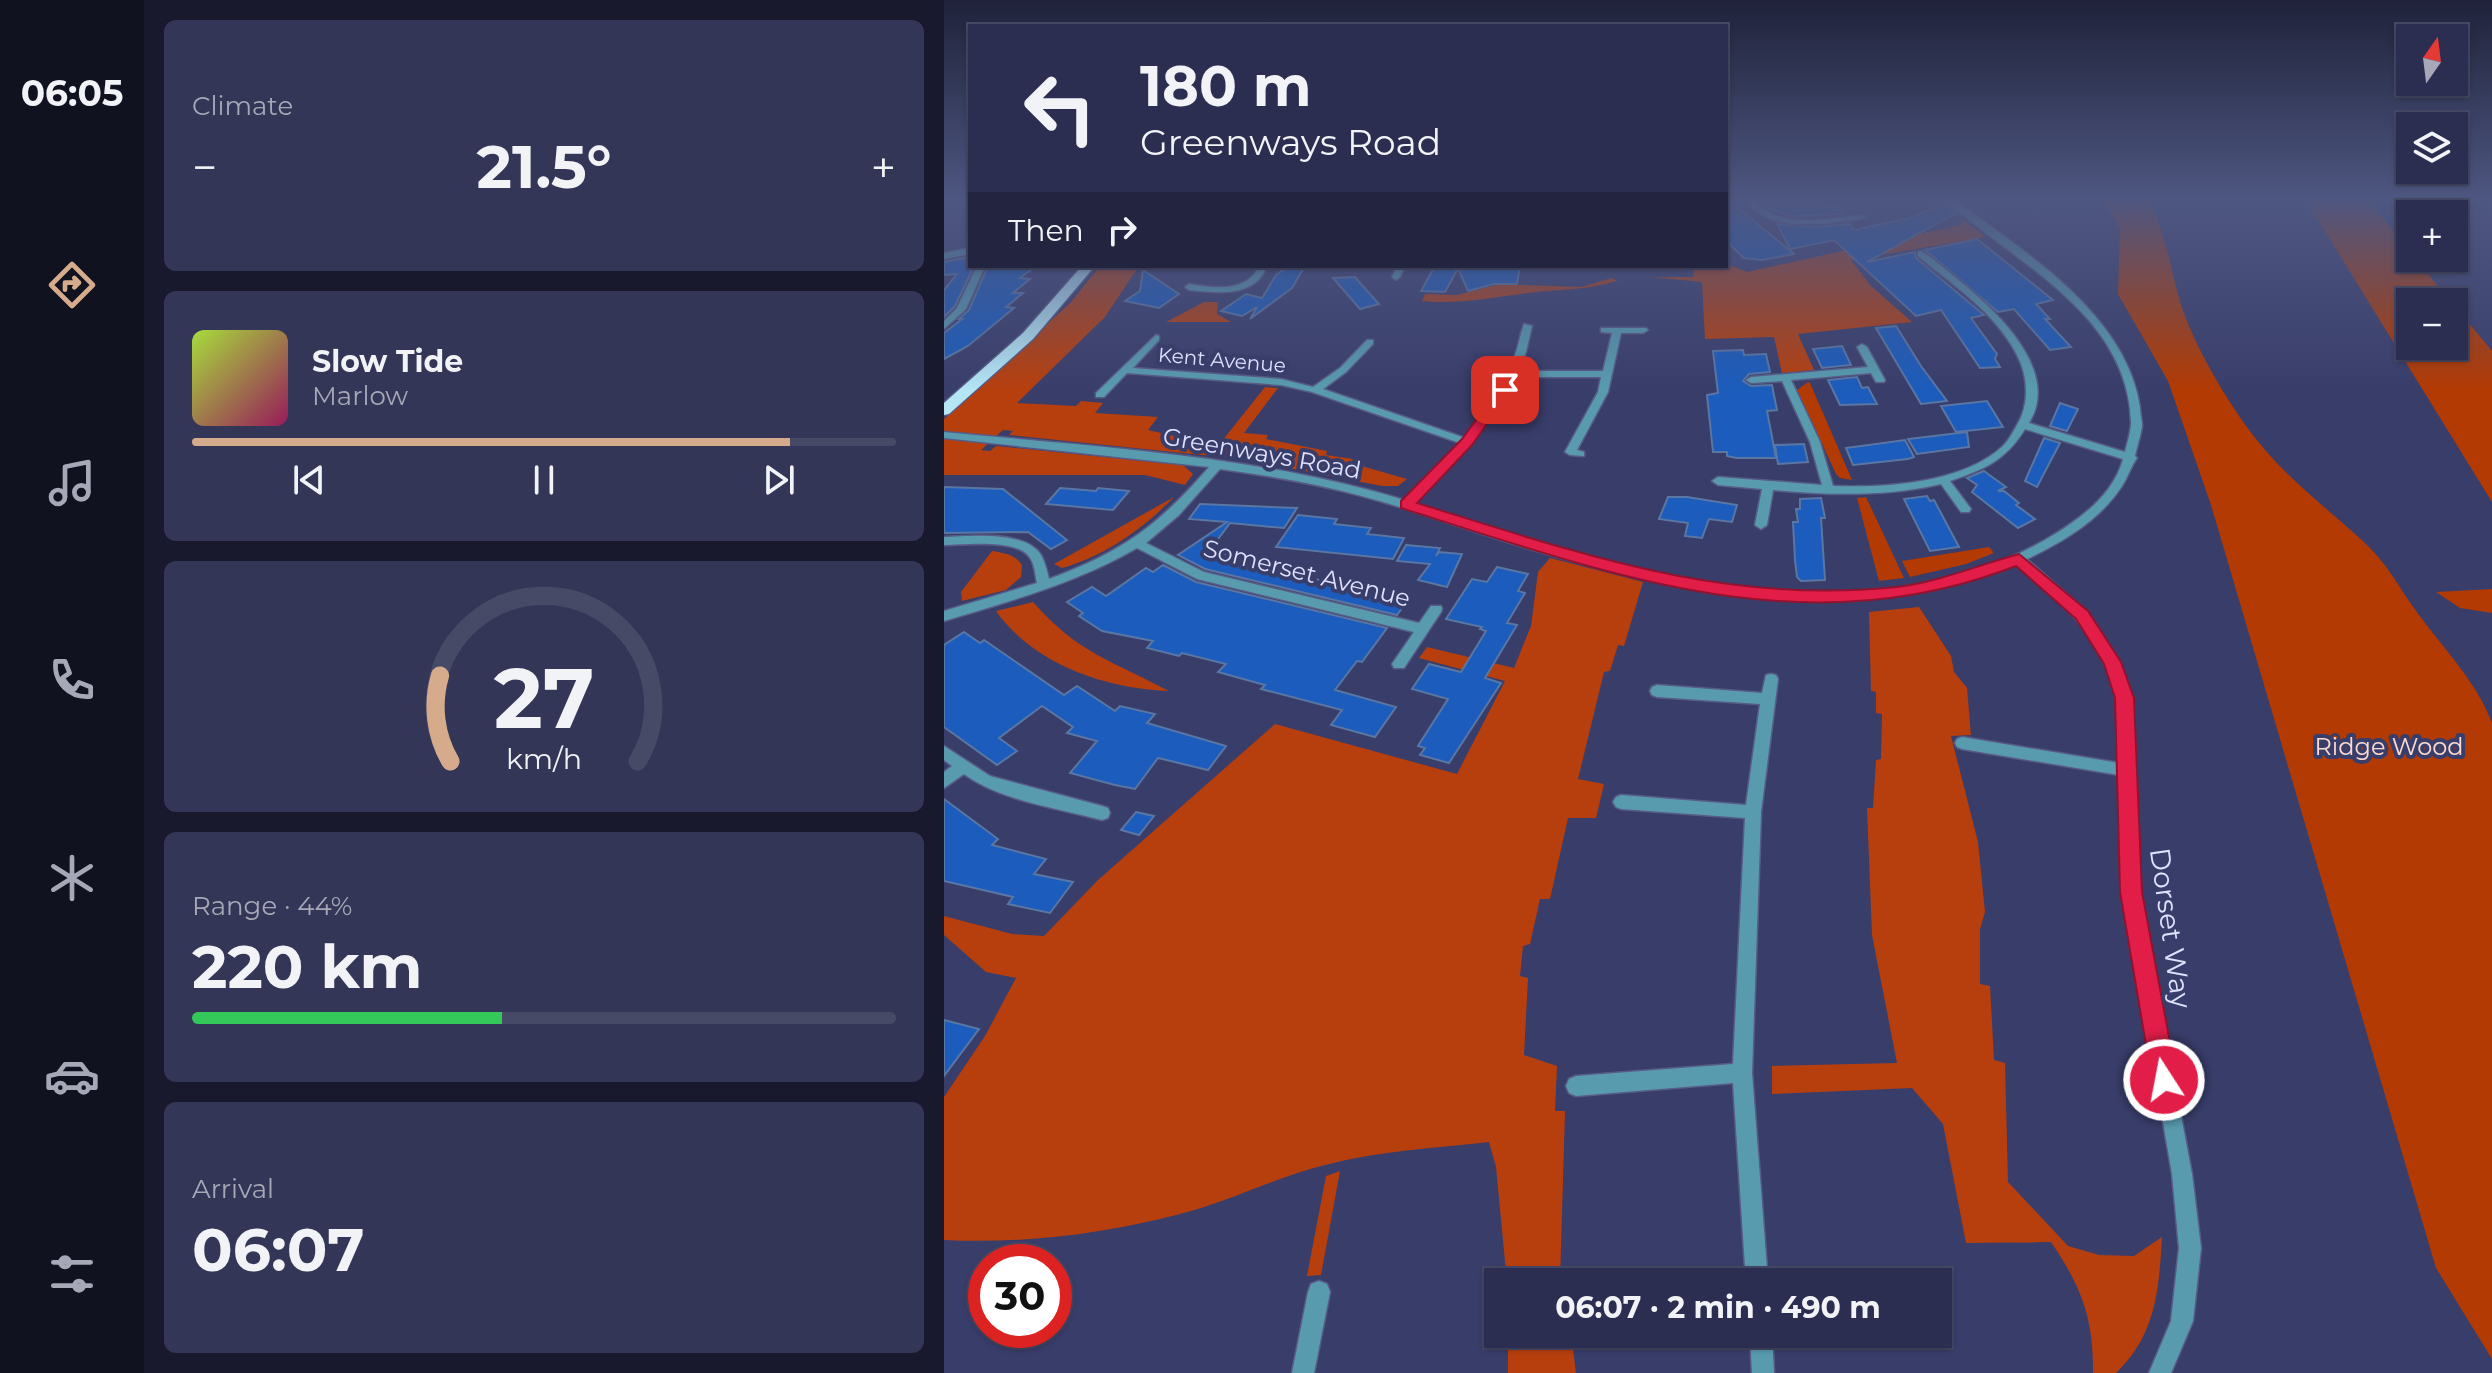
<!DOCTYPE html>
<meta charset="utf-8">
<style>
body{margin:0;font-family:Montserrat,sans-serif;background:#333657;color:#f1f3f6;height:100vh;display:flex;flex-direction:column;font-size:30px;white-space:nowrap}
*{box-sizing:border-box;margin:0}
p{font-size:26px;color:#a6a8b7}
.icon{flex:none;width:44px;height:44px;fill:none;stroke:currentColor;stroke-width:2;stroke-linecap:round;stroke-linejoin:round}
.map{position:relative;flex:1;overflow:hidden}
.side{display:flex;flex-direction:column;gap:20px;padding:20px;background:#18192c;width:800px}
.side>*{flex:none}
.banner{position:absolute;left:24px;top:24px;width:760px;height:244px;border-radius:0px;box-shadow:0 2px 6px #0004,0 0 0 2px #474a67;background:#2b2e50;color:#f1f3f6;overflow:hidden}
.needle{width:52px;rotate:14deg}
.controls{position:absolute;left:1452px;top:24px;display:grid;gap:16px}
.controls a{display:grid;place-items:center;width:72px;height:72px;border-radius:0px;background:#2b2e50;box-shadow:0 2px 6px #0004,0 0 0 2px #474a67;font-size:40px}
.speed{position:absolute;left:24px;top:1244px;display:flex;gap:16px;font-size:40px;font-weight:700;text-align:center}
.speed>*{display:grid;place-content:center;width:104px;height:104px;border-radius:50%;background:#2b2e50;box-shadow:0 2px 6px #0004,0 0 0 2px #474a67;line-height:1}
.speed .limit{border:12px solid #d22;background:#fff;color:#111}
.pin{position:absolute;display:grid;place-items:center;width:68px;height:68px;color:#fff;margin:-34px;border-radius:16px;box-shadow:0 4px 12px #0006}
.me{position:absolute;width:88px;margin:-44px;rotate:349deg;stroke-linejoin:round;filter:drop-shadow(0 0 6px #0008)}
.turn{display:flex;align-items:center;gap:28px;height:168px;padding:0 40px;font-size:36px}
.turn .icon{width:104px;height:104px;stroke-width:2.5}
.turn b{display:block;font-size:56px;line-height:68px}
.then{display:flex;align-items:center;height:76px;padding:0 40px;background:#0003;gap:16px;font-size:30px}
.big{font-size:60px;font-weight:700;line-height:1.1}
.side .widget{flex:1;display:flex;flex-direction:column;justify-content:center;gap:12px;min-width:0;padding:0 28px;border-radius:12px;background:#333657}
.side .dial{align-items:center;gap:0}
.dial svg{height:208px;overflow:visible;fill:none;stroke:#474a67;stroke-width:7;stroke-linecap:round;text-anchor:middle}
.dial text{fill:#f1f3f6;stroke:none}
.song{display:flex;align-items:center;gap:24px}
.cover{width:96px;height:96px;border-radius:12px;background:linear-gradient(135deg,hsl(80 70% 55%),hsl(330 70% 35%))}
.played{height:8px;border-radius:4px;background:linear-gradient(90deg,#d6ab8b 85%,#474a67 85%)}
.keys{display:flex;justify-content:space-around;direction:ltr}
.heat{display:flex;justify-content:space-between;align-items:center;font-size:44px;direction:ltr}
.charge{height:12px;border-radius:6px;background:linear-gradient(90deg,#34c759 44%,#474a67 0)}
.trip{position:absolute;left:540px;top:1268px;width:468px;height:80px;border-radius:0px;background:#2b2e50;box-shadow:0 2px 6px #0004,0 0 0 2px #474a67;font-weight:700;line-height:80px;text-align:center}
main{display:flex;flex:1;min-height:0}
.menu{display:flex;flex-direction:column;width:144px;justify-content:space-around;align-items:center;background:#111220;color:#a6a8b7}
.menu .icon{width:56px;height:56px}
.menu .active{color:#d6ab8b}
.menu b{font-size:36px;color:#f1f3f6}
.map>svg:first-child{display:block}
.green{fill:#b73f0d}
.forest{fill:#b33a02}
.building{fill:#1b5cbc;stroke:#5a76a3;stroke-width:2}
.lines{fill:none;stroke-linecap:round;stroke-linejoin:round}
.minor-casing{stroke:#575b85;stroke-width:3}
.major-casing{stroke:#575b85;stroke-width:3}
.minor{fill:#589baf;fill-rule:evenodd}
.major{fill:#b4e6f6;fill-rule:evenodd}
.route{fill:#e11d48;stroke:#92132f;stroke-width:2}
.labels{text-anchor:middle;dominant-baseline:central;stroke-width:8;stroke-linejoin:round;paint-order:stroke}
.far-street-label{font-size:20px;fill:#dee2fe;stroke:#393d6a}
.street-label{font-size:24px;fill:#dee2fe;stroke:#393d6a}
.park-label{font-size:24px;fill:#fbdbd0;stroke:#393d6a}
.near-street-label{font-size:28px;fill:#dee2fe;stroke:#393d6a}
</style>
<main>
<nav class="menu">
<b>06:05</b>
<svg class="icon active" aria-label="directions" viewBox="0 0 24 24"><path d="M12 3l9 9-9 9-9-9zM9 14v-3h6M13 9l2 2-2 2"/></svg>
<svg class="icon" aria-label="music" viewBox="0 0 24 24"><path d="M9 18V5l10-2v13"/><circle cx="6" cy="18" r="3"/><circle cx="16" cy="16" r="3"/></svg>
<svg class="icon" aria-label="phone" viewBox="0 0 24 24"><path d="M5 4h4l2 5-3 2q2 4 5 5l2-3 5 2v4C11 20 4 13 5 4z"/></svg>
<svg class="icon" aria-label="climate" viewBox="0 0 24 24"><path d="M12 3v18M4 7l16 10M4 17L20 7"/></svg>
<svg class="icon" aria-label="car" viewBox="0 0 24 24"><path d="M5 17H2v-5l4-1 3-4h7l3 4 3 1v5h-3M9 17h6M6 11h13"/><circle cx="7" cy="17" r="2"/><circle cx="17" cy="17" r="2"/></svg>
<svg class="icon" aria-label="filters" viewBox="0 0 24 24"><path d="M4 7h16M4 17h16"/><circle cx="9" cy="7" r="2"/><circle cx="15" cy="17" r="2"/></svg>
</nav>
<section class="side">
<div class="widget"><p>Climate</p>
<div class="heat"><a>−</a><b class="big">21.5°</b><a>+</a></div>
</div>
<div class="widget">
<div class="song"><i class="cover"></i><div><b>Slow Tide</b><p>Marlow</p></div></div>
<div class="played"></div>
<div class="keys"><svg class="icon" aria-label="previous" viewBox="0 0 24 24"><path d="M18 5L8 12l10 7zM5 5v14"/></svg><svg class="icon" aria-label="pause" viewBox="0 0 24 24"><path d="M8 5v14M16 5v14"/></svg><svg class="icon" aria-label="next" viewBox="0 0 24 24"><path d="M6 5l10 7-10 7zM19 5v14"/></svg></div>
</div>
<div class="widget dial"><svg viewBox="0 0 100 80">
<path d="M14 69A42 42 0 1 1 86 69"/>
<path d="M14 69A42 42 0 0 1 10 36" stroke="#d6ab8b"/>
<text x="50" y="56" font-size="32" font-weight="700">27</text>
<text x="50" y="72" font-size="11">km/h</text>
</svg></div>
<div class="widget"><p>Range · 44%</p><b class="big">220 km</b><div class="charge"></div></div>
<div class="widget"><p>Arrival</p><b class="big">06:07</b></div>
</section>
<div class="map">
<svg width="1548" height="1373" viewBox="0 0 1548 1373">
<rect width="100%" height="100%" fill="#393d6a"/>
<g class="green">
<polygon points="1018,219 1042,237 907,260 926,285 968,322 854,334 870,370 838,373 830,337 761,339 758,282 707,277 749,277 750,266 782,264 803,272 1016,225"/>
<polygon points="156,266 195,266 161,317 73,403 132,406 137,401 159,403 151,413 214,417 204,430 274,446 321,387 334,388 300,433 324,435 322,439 383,451 382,455 409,459 407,463 463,479 454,486 438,486 297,459 65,435 69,431 59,430 37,450 46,451 52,446 239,465 249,474 241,485 201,475 0,475 0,419 127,302"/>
<path d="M 668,278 L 673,281 C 642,290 622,289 592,292 C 555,296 515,305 478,301 L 481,294 L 513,295 L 556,284 L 637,287 Z"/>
<polygon points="260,302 274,302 273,314 287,322 222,322"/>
<path d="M 230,497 C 199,529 161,556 118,568 L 110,564 Z"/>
<path d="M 48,551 C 60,553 71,554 78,565 L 77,577 L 62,590 L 18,601 L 17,592 Z"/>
<path d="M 606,558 L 699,582 L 680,646 L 674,645 L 666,671 L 660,672 L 634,779 L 660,784 L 652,818 L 624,818 L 606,899 L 596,899 L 586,944 L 579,946 L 576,976 L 584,978 L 580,1055 L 613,1066 L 611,1111 L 621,1111 L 616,1282 L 563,1282 L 552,1167 L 545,1142 C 490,1148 434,1151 381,1165 C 332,1177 286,1201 236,1214 C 160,1234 79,1244 0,1240 L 0,1097 L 41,1036 L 72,978 L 42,972 L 0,935 L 0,916 L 68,934 L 100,936 L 154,880 L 331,724 L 513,774 L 561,681 L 475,658 L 483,647 L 570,668 L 587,626 L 594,572 Z"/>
<path d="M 89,602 C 135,654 167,660 225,691 C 162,689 89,664 52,611 Z"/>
<path d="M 975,607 L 1007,656 L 1010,672 L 1023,688 L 1027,735 L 1007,736 L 1034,842 L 1041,912 L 1036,929 L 1036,984 L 1046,986 L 1050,1060 L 1061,1063 L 1064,1182 L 1124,1246 L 1155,1255 L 1190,1256 L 1218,1237 C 1215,1289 1212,1335 1172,1373 L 1149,1373 C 1150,1319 1137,1286 1107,1242 L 1022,1243 L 999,1124 L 968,1088 L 828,1094 L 828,1066 L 953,1063 L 928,935 L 923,808 L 929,808 L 932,760 L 937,759 L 938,714 L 932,713 L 932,692 L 927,691 L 925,612 Z"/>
<polygon points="396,1171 377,1275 363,1276 382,1176"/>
<polygon points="564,1334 627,1334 632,1373 564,1373"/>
</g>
<g class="forest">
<path d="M 1159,199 L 1204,199 C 1226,239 1227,285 1245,326 C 1261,364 1291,414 1317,445 C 1348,483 1388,512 1423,545 C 1445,567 1453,584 1470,608 C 1496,645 1532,680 1548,723 L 1548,1359 L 1492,1268 L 1267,505 L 1224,381 L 1174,294 L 1176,229 Z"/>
<polygon points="1361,199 1423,199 1466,252 1466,258 1471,258 1507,302 1466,302 1466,346 1510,346 1510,305 1548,351 1548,502"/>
<polygon points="864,382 866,383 908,480 896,478 892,474 853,390"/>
<polygon points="922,497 960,578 935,581 913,498"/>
<polygon points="1045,547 1050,553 1022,564 966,577 958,561"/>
<polygon points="1548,589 1548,613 1516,608 1492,592"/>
</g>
<g class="building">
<polygon points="782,199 783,199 850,254 818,260 800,258 782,241"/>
<polygon points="842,202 844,206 878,203 879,206 894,206 900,214 845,216 826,209 823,203"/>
<polygon points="1001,204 1012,213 923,262 971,252 972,258 1040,315 1027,318 1053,354 1051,359 1056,367 1036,368 997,310 972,316 890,240 846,249 833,224 870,227 906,224 910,230 966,218"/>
<polygon points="1033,239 1109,300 1092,304 1106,319 1101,319 1127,347 1106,350 1070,309 1054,312 981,250"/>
<polygon points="26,257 26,266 30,266 11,306 0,317 0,290 13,274 0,275 0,262"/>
<polygon points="44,266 92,266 76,278 86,279 69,293 79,293 62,307 70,308 24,346 0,359 0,333 18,319 15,319 25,310"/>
<polygon points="345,266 361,266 348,288 306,319 313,307 298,316 277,311 302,294 318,298 332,275"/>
<polygon points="491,266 576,266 573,284 550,284 524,291 514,268 501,292 477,291"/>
<polygon points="199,270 235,294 215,308 181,301 196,291"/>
<polygon points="411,277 416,283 435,304 416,309 389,278"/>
<polygon points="952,326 977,366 1003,401 977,404 932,328"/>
<polygon points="898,346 907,365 878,368 869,349"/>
<polygon points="799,350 800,355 822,354 826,372 805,374 799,381 807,386 828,385 833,410 823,411 832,458 792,458 783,456 783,452 769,452 763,395 774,393 769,351"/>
<polygon points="913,377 918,388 924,387 933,404 896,405 884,380"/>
<polygon points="1043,401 1059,427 1012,432 997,406"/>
<polygon points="1116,403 1134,409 1123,431 1106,426"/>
<polygon points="1023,432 1025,447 973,454 964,439"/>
<polygon points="1100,438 1116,443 1093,487 1081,481"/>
<polygon points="961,440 970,457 964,459 909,465 902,448"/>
<polygon points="860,444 864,462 834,464 831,445"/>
<polygon points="1040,471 1062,487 1054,491 1060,491 1075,503 1072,505 1091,519 1074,528 1028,492 1033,485 1023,478"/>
<polygon points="0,487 59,489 123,540 107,549 84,532 0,533"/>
<polygon points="116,488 152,491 154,488 185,491 169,510 102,504"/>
<polygon points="983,496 986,501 990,500 1015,547 986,551 960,499"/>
<polygon points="724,497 743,497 793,505 788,522 765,519 758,538 741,536 744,523 715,519"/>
<polygon points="877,498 881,518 877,518 881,580 857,581 853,577 851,560 849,522 854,522 852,509 856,509 856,499"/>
<polygon points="256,504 353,508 340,528 286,523 266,550 329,567 328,571 466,597 453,615 261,569 234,555 283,522 245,519"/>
<polygon points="354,515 393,519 390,524 427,528 423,534 460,538 449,559 332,547"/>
<polygon points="462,545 496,548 492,556 495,552 518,554 503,587 474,580 486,564 453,561"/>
<polygon points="219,565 252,582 443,628 418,662 413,661 391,690 452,707 431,737 387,725 398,710 317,689 321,685 274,672 282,664 238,653 235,656 203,648 209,641 158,631 135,616 139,613 123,602 148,587 162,596 202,568 209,572"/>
<polygon points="553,567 584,574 574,591 581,593 563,623 573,625 541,678 557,683 505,763 476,755 481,748 474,746 504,699 468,689 485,664 517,672 542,631 536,629 538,627 502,619 528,579 543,582"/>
<polygon points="20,632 36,643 40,640 120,695 133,686 171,711 176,706 211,714 203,723 282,746 264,770 214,758 191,789 171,785 126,773 153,741 123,733 129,727 98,706 55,738 73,751 53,765 0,727 0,645"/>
<polygon points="0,799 54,839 48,845 102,859 90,874 129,882 106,913 64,904 69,897 0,881"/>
<polygon points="192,812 210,816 195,835 177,830"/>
<polygon points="0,1020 35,1029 0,1076"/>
</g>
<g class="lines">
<defs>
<g id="minor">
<path d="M 799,199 L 807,199 C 835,230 881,219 917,215 L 921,217 L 917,219 C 877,224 828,234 799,199 Z"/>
<path d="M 1000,199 L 1009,199 C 1079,251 1183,314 1196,408 C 1196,413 1198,420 1198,426 C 1197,435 1193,446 1191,456 L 1193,458 C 1187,466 1184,477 1178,486 C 1156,520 1119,542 1083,559 L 1143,612 L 1175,662 L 1187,698 L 1195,892 L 1248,1174 L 1257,1248 L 1249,1321 L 1227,1373 L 1205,1373 L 1227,1321 L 1235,1248 L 1228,1174 L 1179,892 L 1175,775 L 1018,749 L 1013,747 L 1011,743 L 1013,739 L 1018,737 L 1175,763 C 1174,742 1175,721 1173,701 C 1167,641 1114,601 1073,564 C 915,629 745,597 586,549 C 532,533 479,513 425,498 C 376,484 326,476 276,469 L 235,515 L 202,543 L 260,572 L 475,623 L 487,606 L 497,606 L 498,609 L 497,612 L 460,668 L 450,668 L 448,664 L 470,632 L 253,579 L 193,548 C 133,583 66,601 0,621 L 0,611 L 93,583 C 91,575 91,565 86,558 C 74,538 20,545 0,545 L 0,537 C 26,536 81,530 97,555 C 101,562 103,571 105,579 C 178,552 214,526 265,467 L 0,438 L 0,432 C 154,447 312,455 460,500 L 516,443 L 368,392 L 337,385 L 183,373 L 160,397 L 152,397 L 152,393 L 212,335 L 215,336 L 215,340 L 189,368 L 337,379 L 369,387 L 396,368 L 423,340 L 429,340 L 429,344 L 402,372 L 379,389 L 521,438 C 542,413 560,386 571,355 C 575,345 576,334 580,324 L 588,326 L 582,352 L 575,371 L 659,371 L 668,333 L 657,332 L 657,328 L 702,328 L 704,330 L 699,333 L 677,333 L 664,392 L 633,450 L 640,452 L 640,456 L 626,455 L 621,452 L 654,392 L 657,377 L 573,377 C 546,426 510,465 470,503 C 665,566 907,650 1101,540 C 1133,521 1169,497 1179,459 L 1081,429 C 1061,461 1041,469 1006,481 L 1027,509 L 1025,512 L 1017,512 L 997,484 C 943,497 884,495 829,490 L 823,525 L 817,529 L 811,525 L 818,489 L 774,485 L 768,481 L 774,477 L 878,485 L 866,442 L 838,381 L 807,383 L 802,380 L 807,377 L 924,367 L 913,347 L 918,344 L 923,347 L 941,380 L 940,382 L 932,382 L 927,373 L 847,380 L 876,442 L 889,486 C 941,488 1020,483 1059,446 C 1065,440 1069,432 1073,425 C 1086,404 1084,376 1073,355 C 1052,313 1009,285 974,256 L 974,252 L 977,251 C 989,258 1001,269 1012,278 C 1049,308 1118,369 1085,423 L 1181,452 C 1183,443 1187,432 1187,422 C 1184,313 1070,263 1000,199 Z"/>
<polygon points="26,248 26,254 0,259 0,253"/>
<polygon points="33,266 41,266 22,309 0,329 0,321 13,308"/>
<path d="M 315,266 L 323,266 C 311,298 273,293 245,290 L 241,287 L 245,284 C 269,288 304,293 315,266 Z"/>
<polygon points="453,266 461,266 456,277 452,280 448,277"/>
<polygon points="827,674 832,675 834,679 817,812 808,1073 824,1282 802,1282 789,1083 632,1096 625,1093 622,1086 625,1079 632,1076 789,1064 801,818 677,809 672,807 669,802 672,797 677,795 802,805 816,704 713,697 708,695 706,691 708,687 713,685 818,693 822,675"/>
<path d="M 0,746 L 46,776 L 158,806 L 164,808 L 166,813 L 164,818 L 158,820 C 114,808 57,801 20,774 L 0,788 L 0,772 L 8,766 L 0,760 Z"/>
<polygon points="375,1281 383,1284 386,1292 370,1373 348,1373 364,1292 367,1284"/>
<polygon points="806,1334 828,1334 830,1373 808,1373"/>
</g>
<polygon id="major" points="138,266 151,266 89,339 5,414 0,415 0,403 79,333"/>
</defs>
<use href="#minor" class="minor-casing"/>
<use href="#major" class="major-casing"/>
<use href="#minor" class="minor"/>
<use href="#major" class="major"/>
</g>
<linearGradient id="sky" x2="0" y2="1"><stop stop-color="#1f223a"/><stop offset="0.51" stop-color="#4e5781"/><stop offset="1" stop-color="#4e5781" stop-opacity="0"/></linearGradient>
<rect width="1548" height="391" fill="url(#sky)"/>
<path class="route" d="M 561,386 L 567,390 L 528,445 L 473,503 C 636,553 777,605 952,587 C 995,582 1034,565 1075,554 L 1144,611 L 1177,662 L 1190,698 L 1198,892 L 1233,1080 L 1229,1089 L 1220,1093 L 1211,1089 L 1208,1080 L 1176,892 L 1171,698 L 1160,664 L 1132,619 L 1072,566 C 858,649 663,573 457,508 L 457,501 L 518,439 L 556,387 Z"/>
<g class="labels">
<g class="far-street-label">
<text transform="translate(278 360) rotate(5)">Kent Avenue</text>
</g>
<g class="street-label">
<text transform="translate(318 453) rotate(10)">Greenways Road</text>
<text transform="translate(363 573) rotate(14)">Somerset Avenue</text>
</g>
<g class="park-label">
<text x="1445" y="746">Ridge Wood</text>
</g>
<g class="near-street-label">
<text transform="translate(1227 928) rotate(82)">Dorset Way</text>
</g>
</g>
</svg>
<div class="controls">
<a><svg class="needle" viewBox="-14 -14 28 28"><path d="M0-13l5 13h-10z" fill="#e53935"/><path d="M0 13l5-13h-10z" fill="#a6a8b7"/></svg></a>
<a><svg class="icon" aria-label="layers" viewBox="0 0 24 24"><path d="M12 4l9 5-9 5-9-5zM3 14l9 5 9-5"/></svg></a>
<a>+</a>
<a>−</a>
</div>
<div class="speed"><div class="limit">30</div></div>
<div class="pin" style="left:561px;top:390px;background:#d93025"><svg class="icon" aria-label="arrive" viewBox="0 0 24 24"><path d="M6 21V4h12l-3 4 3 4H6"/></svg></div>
<svg class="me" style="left:1220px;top:1080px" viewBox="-20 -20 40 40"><circle r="17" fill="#e11d48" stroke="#fff" stroke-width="3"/><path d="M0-11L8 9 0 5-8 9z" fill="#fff"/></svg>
<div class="trip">06:07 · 2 min · 490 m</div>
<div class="banner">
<div class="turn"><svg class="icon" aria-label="left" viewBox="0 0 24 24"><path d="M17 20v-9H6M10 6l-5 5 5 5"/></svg><div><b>180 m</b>Greenways Road</div></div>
<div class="then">Then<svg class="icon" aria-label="right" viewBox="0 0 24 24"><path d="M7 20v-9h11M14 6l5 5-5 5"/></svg></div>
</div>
</div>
</main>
